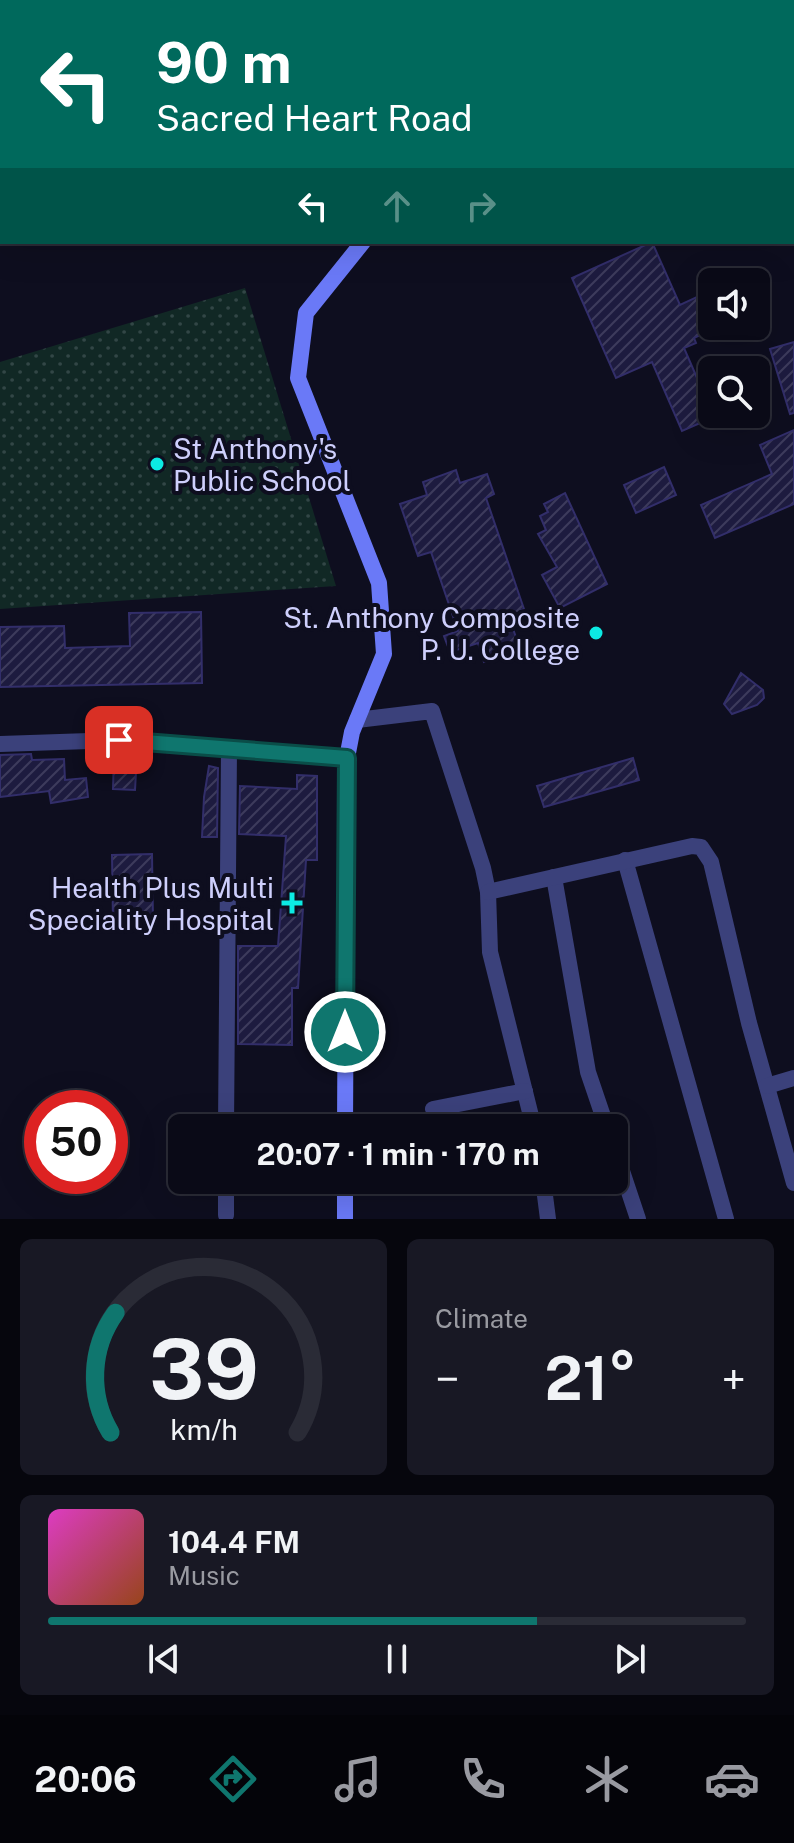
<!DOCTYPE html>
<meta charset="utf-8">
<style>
body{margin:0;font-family:"Public Sans",sans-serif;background:#181824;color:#f1f3f6;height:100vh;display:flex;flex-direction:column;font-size:30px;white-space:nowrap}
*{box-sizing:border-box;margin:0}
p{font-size:26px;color:#999aa1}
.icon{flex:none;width:44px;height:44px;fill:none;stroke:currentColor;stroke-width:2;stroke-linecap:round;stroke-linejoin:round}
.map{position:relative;height:1219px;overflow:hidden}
.drawer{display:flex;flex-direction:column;gap:20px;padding:20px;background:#06060d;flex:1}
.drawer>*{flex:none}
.top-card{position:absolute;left:0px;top:0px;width:794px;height:244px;box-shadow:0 8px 32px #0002,0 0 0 2px #2a2b36;background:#00695c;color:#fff;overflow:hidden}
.controls{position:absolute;left:698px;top:268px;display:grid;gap:16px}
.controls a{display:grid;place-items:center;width:72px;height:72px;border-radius:12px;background:#0a0a17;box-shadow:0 8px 32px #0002,0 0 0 2px #2a2b36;font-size:40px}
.speed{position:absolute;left:24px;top:1090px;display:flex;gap:16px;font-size:40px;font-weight:700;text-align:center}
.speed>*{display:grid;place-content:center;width:104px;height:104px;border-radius:50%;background:#0a0a17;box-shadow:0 8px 32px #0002,0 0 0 2px #2a2b36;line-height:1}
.speed .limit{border:12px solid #d22;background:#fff;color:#111}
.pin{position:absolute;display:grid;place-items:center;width:68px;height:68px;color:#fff;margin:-34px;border-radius:16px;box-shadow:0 4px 12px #0006}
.me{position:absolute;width:88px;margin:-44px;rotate:0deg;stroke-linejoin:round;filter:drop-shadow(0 0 6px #0008)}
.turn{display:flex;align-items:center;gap:28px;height:168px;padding:0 24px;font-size:36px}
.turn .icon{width:104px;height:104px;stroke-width:2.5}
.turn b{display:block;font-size:56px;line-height:68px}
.lanes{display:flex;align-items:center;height:76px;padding:0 24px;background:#0003;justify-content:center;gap:40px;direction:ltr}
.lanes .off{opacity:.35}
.big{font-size:60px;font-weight:700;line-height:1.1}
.drawer .tile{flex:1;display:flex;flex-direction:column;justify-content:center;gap:12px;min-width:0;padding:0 28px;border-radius:12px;background:#181824}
.drawer .dial{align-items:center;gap:0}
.dial svg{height:208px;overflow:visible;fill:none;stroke:#2a2b36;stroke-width:7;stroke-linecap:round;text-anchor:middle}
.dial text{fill:#f1f3f6;stroke:none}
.song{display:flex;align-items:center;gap:24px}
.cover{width:96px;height:96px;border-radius:12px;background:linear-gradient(135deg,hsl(310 70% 55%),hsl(20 70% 35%))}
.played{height:8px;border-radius:4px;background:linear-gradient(90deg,#0f766e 70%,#2a2b36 70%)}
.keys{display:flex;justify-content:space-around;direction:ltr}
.heat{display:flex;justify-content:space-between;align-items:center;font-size:44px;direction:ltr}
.drawer .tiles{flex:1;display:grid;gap:20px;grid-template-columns:1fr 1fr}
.tile:last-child{grid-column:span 2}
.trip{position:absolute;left:168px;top:1114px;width:460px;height:80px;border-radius:12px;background:#0a0a17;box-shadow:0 8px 32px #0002,0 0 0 2px #2a2b36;font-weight:700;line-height:80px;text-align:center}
.tabs{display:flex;height:128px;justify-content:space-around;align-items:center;background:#040409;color:#999aa1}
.tabs .icon{width:56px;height:56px}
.tabs .selected{color:#0f766e}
.tabs b{font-size:36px;color:#f1f3f6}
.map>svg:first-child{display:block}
.park{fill:url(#park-dots)}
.building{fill:url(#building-hatch);stroke:#322e6a;stroke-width:2}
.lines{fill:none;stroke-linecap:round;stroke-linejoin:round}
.street{stroke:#3b417b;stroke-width:16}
.secondary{stroke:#6a79f7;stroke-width:16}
.route-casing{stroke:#0a4d48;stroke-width:20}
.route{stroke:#0f766e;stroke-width:14}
.poi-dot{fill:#0ceae3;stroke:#0e0e1f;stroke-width:3}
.labels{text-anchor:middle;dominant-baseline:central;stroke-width:8;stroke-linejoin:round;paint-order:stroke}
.poi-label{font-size:28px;fill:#cecffc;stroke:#0e0e1f;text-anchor:end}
</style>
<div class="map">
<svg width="794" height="1219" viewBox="0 0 794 1219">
<defs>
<pattern id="park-dots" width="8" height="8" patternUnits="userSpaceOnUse" patternTransform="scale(2)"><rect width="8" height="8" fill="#112825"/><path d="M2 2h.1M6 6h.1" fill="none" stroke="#324646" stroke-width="1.8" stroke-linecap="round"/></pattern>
<pattern id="building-hatch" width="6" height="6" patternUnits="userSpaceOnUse" patternTransform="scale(2)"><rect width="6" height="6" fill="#1d1b3f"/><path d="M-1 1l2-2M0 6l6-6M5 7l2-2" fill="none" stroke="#3d3b5c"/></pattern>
</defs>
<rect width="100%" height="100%" fill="#0e0e1f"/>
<polygon class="park" points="245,288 336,586 0,609 0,362"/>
<g class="building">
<polygon points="652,242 680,305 712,290 712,329 694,338 696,343 684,348 714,417 682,431 652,362 616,378 572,278"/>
<polygon points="794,342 794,413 790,414 770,349"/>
<polygon points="794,430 794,504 715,538 701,505 772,474 760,445"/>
<polygon points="664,467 676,495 636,513 624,485"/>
<polygon points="456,470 460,483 487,474 494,494 486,498 524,609 521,610 524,619 511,623 520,649 484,662 478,643 450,652 444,636 458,631 431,552 418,556 400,504 427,495 423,482"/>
<polygon points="565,493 607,584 560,608 542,575 557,567 538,534 546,530 540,516 548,512 544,504"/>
<polygon points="201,612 202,683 0,687 0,627 64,626 65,648 130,646 129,613"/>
<polygon points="741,673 763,690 764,698 757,705 732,714 724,704"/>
<polygon points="31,754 32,760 64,759 65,780 86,778 88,797 51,803 49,791 0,797 0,755"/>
<polygon points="114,754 137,755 135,790 113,789"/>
<polygon points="633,758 639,780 544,807 537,786"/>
<polygon points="209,766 218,768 217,837 202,837 204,797"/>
<polygon points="297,775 317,776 317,860 306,860 298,988 292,988 292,1045 238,1044 238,946 278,946 286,836 239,834 240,786 297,789"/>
<polygon points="152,854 153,920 113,921 112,855"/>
</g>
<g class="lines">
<g class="street">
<polyline points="357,720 432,711 483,868 488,892 490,952 534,1128"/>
<polyline points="0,744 119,740 347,758"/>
<polyline points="625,860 726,1219"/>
<polyline points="554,877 588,1072 607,1128"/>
<polyline points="488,892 692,846 701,847 711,862 749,1023 794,1183"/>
<polyline points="767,1086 794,1078"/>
<polyline points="433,1109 525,1091"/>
<polyline points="226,1128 229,749"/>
<polyline points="614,1147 638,1219"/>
<polyline points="543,1180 548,1219"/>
<polyline points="226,1215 226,1180"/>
</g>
<g class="secondary">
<polyline points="367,0 368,2"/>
<polyline points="345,1128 347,758 352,732 384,654 379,583 298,378 306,313 363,242"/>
<polyline points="345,1219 345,1180"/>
</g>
</g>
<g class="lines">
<defs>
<polyline id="route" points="119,740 347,758 345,1032"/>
</defs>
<use href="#route" class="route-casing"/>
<use href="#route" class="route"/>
</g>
<g class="poi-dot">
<circle cx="157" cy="464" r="8"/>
<circle cx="596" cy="633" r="8"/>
<path d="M288 891h8v8h8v8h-8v8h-8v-8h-8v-8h8z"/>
</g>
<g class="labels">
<g class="poi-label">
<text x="173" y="448" text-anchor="start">St Anthony's<tspan x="173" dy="32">Public School</tspan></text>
<text x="580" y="617">St. Anthony Composite<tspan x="580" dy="32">P. U. College</tspan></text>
<text x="274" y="887">Health Plus Multi<tspan x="274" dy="32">Speciality Hospital</tspan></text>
</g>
</g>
</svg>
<div class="controls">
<a><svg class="icon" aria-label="sound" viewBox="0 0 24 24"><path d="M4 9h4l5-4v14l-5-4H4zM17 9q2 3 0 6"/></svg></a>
<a><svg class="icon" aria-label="search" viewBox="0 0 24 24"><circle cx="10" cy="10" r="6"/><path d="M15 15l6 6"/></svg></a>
</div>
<div class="speed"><div class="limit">50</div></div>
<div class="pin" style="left:119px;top:740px;background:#d93025"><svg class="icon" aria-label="arrive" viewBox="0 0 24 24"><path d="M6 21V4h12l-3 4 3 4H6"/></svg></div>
<svg class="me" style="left:345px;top:1032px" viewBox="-20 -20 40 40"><circle r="17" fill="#0f766e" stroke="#fff" stroke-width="3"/><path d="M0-11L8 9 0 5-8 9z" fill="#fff"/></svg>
<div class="trip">20:07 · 1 min · 170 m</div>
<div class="top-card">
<div class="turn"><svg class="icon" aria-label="left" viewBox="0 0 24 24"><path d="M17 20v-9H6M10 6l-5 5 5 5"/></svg><div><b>90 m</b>Sacred Heart Road</div></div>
<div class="lanes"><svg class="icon" aria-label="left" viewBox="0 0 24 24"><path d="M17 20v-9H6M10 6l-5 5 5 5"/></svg><svg class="icon off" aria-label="ahead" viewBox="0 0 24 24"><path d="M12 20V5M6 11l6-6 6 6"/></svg><svg class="icon off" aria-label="right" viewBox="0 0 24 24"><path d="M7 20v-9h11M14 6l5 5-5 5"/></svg></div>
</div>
</div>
<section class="drawer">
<div class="tiles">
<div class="tile dial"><svg viewBox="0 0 100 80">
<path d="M14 69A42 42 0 1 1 86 69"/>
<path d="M14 69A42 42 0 0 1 16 23" stroke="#0f766e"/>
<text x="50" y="56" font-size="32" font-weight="700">39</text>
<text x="50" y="72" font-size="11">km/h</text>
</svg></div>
<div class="tile"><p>Climate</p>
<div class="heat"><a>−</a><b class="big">21°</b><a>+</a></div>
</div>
<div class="tile">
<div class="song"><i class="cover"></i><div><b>104.4 FM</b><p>Music</p></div></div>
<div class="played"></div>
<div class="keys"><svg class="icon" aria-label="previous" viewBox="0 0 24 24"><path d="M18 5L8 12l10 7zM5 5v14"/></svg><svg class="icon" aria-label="pause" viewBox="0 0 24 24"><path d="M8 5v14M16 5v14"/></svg><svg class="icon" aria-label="next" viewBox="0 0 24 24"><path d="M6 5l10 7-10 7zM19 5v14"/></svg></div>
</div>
</div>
</section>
<nav class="tabs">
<b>20:06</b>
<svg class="icon selected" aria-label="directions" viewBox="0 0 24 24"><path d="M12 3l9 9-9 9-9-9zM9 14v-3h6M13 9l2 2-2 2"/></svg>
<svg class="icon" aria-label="music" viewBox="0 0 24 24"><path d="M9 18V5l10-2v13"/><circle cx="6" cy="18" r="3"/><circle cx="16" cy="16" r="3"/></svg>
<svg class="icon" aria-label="phone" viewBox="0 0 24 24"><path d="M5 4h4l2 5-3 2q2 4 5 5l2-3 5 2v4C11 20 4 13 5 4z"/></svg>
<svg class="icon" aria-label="climate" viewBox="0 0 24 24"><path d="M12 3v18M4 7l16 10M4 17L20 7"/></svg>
<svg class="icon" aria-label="car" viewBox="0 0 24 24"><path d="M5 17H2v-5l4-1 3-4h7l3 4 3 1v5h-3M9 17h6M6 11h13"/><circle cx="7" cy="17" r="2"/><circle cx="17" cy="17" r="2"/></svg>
</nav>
